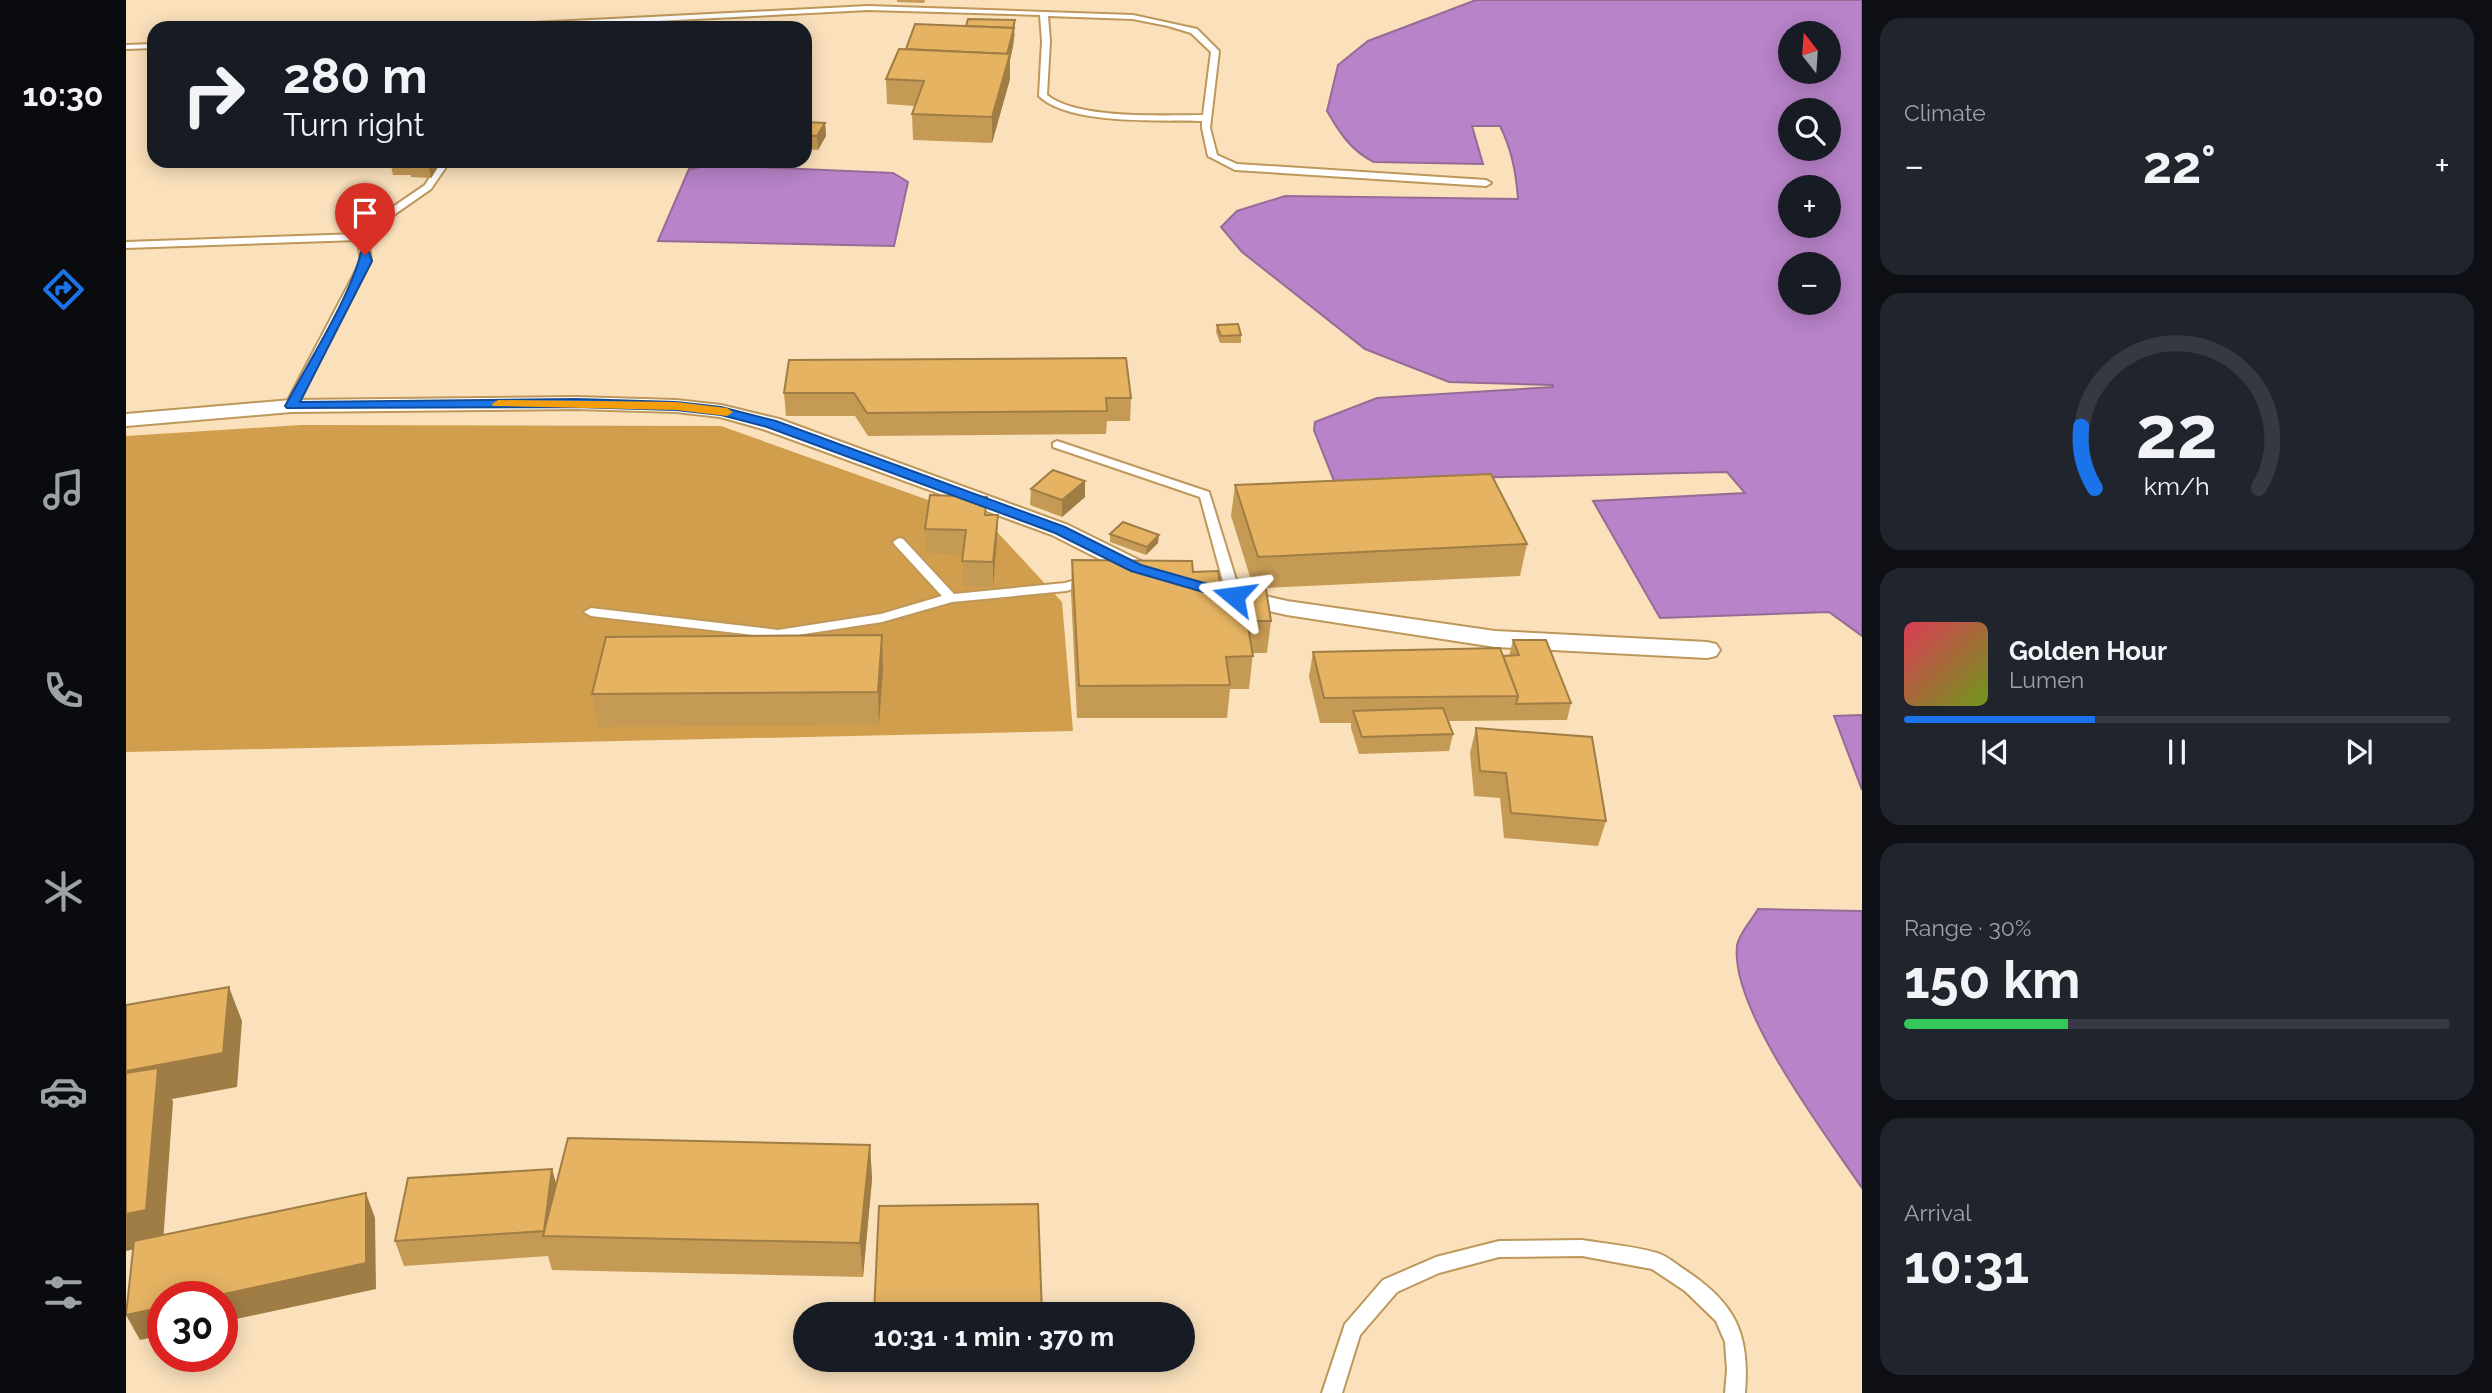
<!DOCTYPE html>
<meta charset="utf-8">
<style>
body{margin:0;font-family:Raleway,sans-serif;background:#20242c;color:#f1f3f6;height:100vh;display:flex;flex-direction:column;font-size:26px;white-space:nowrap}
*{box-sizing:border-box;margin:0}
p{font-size:23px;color:#9ea1a6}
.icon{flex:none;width:38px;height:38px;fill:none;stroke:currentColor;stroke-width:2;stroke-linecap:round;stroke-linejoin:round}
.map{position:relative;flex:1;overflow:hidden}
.details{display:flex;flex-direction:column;gap:18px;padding:18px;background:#0d0f14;width:630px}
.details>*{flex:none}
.guide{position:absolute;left:21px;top:21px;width:665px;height:147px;border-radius:21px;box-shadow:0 4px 18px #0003;background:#171b24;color:#f1f3f6;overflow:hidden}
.needle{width:46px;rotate:343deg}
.controls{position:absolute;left:1652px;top:21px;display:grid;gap:14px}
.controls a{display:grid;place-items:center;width:63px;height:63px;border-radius:50%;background:#171b24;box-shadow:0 4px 18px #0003;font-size:35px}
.speed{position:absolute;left:21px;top:1281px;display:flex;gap:14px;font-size:35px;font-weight:700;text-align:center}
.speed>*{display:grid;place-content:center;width:91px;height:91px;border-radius:50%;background:#171b24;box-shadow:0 4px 18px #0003;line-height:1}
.speed .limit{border:10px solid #d22;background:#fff;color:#111}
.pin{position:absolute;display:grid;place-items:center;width:60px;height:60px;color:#fff;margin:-72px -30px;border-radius:50% 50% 50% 0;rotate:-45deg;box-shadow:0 0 7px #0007}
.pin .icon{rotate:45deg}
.me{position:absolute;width:77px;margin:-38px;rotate:286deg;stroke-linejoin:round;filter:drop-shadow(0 0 5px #0008)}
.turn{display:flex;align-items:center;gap:24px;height:147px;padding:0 21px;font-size:32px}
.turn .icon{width:91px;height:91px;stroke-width:2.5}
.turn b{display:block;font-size:49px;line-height:60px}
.big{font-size:52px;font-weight:700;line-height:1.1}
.details .widget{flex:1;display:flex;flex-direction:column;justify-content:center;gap:10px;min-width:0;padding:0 24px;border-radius:21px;background:#20242c}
.details .dial{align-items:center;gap:0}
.dial svg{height:182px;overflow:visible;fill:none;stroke:#363941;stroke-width:7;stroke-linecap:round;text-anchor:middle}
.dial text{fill:#f1f3f6;stroke:none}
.song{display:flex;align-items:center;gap:21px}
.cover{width:84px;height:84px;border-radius:10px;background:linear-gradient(135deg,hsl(350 70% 55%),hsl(80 70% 35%))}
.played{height:7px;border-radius:4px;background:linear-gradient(90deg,#1a73e8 35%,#363941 35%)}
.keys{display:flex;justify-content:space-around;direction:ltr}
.heat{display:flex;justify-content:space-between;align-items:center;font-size:38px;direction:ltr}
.charge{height:10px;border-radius:5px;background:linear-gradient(90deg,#34c759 30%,#363941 0)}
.trip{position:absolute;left:667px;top:1302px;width:402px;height:70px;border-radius:35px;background:#171b24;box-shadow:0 4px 18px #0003;font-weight:700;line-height:70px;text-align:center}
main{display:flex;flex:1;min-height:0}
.dock{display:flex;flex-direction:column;width:126px;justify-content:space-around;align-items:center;background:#090b0e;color:#9ea1a6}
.dock .icon{width:49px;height:49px}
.dock .selected{color:#1a73e8}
.dock b{font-size:32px;color:#f1f3f6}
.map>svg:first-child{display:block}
.forest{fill:#d09e4d}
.water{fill:#b883c9;stroke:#966b95;stroke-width:2;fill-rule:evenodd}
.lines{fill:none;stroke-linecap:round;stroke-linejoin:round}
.service-casing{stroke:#be975a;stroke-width:4}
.minor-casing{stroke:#be975a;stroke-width:4}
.service{fill:#fff;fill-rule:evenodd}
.minor{fill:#fff;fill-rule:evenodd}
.wall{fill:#c59a54}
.shaded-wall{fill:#a07d45}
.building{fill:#e5b362;stroke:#a07d45;stroke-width:2}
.route{fill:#1a73e8;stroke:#114b97;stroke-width:2}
.slow{fill:#f59e0b}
</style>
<main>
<nav class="dock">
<b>10:30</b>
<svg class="icon selected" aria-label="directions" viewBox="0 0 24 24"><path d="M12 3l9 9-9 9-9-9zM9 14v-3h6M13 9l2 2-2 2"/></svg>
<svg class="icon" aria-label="music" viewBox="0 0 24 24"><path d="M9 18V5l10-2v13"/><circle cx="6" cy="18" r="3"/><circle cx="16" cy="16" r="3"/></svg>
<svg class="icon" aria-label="phone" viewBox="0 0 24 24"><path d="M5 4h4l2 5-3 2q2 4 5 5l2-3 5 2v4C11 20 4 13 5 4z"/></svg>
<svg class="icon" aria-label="climate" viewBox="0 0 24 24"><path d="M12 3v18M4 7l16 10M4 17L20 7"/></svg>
<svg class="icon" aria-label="car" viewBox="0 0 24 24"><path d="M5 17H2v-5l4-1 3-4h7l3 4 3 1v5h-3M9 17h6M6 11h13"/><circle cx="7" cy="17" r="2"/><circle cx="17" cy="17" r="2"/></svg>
<svg class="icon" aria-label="filters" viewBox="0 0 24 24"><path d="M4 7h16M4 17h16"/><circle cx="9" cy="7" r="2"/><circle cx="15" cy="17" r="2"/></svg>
</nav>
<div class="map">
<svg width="1736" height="1393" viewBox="0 0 1736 1393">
<rect width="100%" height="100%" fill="#fae1bc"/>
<polygon class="forest" points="175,425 595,426 861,521 936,602 947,731 0,752 0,436"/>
<g class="water">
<path d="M 1350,0 L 1736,0 L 1736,636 L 1703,612 L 1534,618 L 1467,501 L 1619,493 L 1601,472 L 1208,481 L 1188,430 L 1189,422 L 1251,398 L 1427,387 L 1427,385 L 1323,382 L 1239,349 L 1116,252 L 1095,227 L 1111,211 L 1159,196 L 1392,199 C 1390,173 1386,150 1374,126 L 1346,126 L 1357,164 L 1248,162 C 1225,151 1213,132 1201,111 L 1212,65 L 1242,41 ZM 1664,33 L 1703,33 L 1703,72 L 1664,72 ZM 1664,110 L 1703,110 L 1703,149 L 1664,149 ZM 1664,187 L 1703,187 L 1703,226 L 1664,226 ZM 1664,264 L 1703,264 L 1703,303 L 1664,303 Z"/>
<polygon points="587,165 767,173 782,182 768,246 532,241 563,169"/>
<polygon points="1736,715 1736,790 1708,716"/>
<path d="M 1632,909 L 1736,911 L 1736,1188 C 1700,1135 1604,1009 1611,946 C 1612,935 1626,920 1632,909 Z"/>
</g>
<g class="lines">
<defs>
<g id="service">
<path d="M 742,6 L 1007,15 L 1071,29 L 1093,51 L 1084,128 L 1091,155 L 1111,164 L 1360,180 L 1365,183 L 1360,186 L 1109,170 L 1082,156 L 1076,128 L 1076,121 C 1036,120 942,125 913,96 L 916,41 L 914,15 L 742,10 L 396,28 L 345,28 L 349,26 ZM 922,16 L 1007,19 L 1042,26 L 1065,33 L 1085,52 L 1077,115 C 1037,115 953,120 921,95 L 924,41 Z"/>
<polygon points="28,44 28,48 0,49 0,45"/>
<polygon points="314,161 324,161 305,189 246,230 242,237 245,261 169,408 161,408 159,406 235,261 232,240 0,248 0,242 234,234 239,226 299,185"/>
<polygon points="931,441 1083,492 1115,596 1113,599 1108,600 1101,596 1074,497 927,447 927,443"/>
<polygon points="773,538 777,539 828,594 939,583 964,576 970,580 969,583 940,591 826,602 756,622 652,638 465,616 458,612 465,608 652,630 755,614 816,596 769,545 767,542"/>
<path d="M 1456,1240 C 1481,1244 1507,1246 1531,1253 C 1541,1256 1550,1264 1559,1270 C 1609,1303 1624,1333 1619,1393 L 1599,1393 L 1601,1370 L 1599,1342 L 1590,1321 L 1559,1291 L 1526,1269 L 1456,1256 L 1373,1257 L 1313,1273 L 1271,1292 L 1234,1335 L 1216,1393 L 1196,1393 L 1219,1324 L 1257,1280 L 1310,1257 L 1373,1241 Z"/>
</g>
<g id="minor">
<polygon points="450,397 550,400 595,405 653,419 942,525 1019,563 1037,568 1040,573 1037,578 1028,580 1001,573 926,535 637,429 594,417 550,412 450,409 165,412 0,426 0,414 165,400"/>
<polygon points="1108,589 1161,601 1369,631 1581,642 1590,644 1594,650 1590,656 1581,658 1369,647 1161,615 1099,601 1096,596 1099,591"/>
</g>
</defs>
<use href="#service" class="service-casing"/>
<use href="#minor" class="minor-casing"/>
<use href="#service" class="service"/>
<use href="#minor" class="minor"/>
</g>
<g class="wall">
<polygon points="771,0 799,0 798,3 771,2"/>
<polygon points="889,33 887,46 884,60 884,79 866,143 787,140 786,114 789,106 761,104 760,79 780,49"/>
<polygon points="679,122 699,123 700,136 692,150 679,149"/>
<polygon points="264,161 316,161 305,178 285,177 285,175 267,175"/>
<polygon points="1091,325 1115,335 1115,343 1094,343 1090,332"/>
<polygon points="663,360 1005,398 1004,421 981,421 980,434 742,436 729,416 660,416 658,393"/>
<polygon points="959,481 959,497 936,517 904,505 905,489"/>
<polygon points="1109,485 1401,544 1394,576 1140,588 1145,621 1141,653 1127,653 1123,689 1104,689 1101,718 951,718 945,592 946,560 1067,572 1094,583 1126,583 1105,516"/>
<polygon points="861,515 871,539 867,587 837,586 837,555 800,553 799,529"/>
<polygon points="984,534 1032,543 1020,555 984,542"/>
<polygon points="1387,640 1445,703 1441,720 1323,721 1327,734 1323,751 1233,754 1225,728 1225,723 1194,723 1183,677 1187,652 1383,656"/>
<polygon points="757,668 753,725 472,727 466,694"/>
<polygon points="1350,728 1480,821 1472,846 1378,838 1374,798 1348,796 1344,753"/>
<polygon points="744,1145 746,1179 737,1277 426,1270 422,1256 278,1266 269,1241 426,1169 430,1184"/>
</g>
<g class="shaded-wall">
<polygon points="889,20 887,46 884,60 884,79 866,143 866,117"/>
<polygon points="699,123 700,136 692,150 691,136"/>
<polygon points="304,161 316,161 305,178 302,164"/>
<polygon points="959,481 959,497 936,517 936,500"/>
<polygon points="872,515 871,539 867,587 867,562"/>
<polygon points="1033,535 1032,543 1020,555 1021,547"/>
<polygon points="756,635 757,668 753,725 752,692"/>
<polygon points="103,987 116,1021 111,1087 46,1099 47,1102 37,1243 0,1251 0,1071"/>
<polygon points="744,1145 746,1179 737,1277 734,1243"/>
<polygon points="426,1169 433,1195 418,1231"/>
<polygon points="240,1193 249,1218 250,1289 96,1322 96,1297 85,1297"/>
<polygon points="37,1307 37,1335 14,1340 0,1315"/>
</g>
<g class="building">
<polygon points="842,19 889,20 887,28 840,26"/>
<polygon points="789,24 888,28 881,54 780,49"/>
<polygon points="773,49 884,54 866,117 786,114 798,81 760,79"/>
<polygon points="679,122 699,123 691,136 679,135"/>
<polygon points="277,161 304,161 302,164 282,164 284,161"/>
<polygon points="1112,324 1115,335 1095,336 1091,325"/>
<polygon points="1000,358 1005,398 980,398 981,411 741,413 728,393 658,393 663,360"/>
<polygon points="927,470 959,481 936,500 905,489"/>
<polygon points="1365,474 1401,544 1132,557 1109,485"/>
<polygon points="804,495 861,497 859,515 872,515 867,562 836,561 840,530 799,529"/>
<polygon points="997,522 1033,535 1021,547 984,534"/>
<polygon points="946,560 1066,561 1067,572 1092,571 1094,583 1139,583 1145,621 1121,621 1127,656 1100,657 1104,685 953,686"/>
<polygon points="756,635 752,692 466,694 480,637"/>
<polygon points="1387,640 1420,640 1445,703 1390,704 1392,696 1377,656 1393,655"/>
<polygon points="1374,648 1392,696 1198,698 1187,652"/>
<polygon points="1317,708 1327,734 1236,737 1227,711"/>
<polygon points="1350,728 1466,737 1480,821 1385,813 1380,773 1354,771"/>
<polygon points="103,987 97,1053 0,1071 0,1005"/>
<polygon points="32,1068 20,1210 0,1214 0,1073"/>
<polygon points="442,1138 744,1145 734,1243 417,1236"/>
<polygon points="426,1169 418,1231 269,1241 282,1178"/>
<polygon points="240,1193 240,1263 85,1297 37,1297 37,1307 0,1315 8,1241"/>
<polygon points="912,1204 916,1314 748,1314 753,1206"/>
</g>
<path class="route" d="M 235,252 L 243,252 L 246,261 L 174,402 L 450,399 L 550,402 L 595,407 L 650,421 L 939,527 L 1015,565 L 1113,593 L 1116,596 L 1108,601 L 1005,571 L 929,533 L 641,427 L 595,415 L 550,410 L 450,407 L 161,408 L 159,406 C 182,363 225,296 235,252 Z"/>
<polygon class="slow" points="372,400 550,402 601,408 607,412 601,416 550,410 367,406 366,404"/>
</svg>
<div class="controls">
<a><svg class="needle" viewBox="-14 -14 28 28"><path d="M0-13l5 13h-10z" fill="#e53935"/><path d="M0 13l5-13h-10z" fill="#9ea1a6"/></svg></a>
<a><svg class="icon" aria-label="search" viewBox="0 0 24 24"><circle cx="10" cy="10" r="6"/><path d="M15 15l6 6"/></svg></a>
<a>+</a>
<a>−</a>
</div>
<div class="speed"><div class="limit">30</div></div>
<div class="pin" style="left:239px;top:255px;background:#d93025"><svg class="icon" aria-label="arrive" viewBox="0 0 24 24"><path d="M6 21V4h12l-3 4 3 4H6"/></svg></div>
<svg class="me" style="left:1108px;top:596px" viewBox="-20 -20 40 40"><path d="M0-17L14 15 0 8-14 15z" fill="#1a73e8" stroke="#fff" stroke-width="4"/></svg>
<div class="trip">10:31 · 1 min · 370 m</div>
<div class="guide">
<div class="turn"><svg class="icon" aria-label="right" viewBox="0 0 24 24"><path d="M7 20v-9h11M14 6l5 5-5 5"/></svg><div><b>280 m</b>Turn right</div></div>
</div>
</div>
<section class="details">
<div class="widget"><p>Climate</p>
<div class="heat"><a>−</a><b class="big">22°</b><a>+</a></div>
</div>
<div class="widget dial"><svg viewBox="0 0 100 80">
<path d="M14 69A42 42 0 1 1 86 69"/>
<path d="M14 69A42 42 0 0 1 8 42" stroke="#1a73e8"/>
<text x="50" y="56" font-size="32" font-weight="700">22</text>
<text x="50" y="72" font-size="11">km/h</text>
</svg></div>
<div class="widget">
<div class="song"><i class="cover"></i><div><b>Golden Hour</b><p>Lumen</p></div></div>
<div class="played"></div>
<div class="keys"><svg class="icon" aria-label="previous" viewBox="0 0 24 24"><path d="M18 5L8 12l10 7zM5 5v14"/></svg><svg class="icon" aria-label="pause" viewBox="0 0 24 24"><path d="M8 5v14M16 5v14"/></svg><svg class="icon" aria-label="next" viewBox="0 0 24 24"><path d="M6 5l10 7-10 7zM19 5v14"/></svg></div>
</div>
<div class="widget"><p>Range · 30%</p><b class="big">150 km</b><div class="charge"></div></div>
<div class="widget"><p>Arrival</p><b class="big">10:31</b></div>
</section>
</main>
